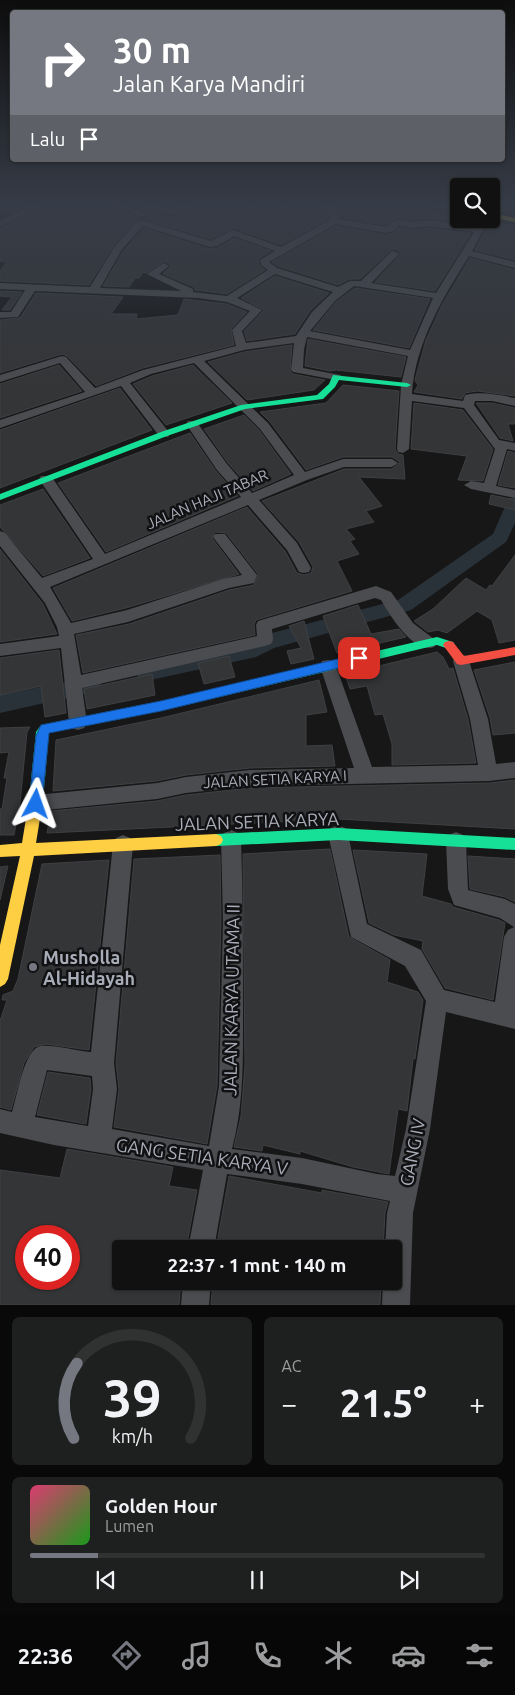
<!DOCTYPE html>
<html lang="id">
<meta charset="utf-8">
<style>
body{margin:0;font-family:Ubuntu,sans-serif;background:#1e1f1f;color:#f1f3f6;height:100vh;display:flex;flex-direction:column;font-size:19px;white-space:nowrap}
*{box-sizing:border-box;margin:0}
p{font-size:16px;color:#9c9d9f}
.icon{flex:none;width:28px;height:28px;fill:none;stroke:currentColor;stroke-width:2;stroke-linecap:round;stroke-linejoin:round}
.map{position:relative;height:1305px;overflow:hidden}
.details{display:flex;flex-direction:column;gap:12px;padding:12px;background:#090909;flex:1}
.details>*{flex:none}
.top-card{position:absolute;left:10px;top:10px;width:495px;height:152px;border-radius:5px;box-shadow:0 1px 4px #0004,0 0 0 1px #303131;background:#757880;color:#fff;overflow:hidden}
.buttons{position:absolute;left:450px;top:178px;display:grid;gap:10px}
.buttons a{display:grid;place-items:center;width:50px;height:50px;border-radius:5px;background:#111;box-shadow:0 1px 4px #0004,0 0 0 1px #303131;font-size:25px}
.speed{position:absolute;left:15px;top:1225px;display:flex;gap:10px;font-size:25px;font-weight:700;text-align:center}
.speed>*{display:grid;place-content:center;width:65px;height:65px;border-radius:50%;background:#111;box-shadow:0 1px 4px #0004,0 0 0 1px #303131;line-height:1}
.speed .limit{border:8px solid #d22;background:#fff;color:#111}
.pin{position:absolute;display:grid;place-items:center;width:42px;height:42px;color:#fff;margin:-21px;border-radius:10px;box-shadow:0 2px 8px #0006}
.me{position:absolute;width:55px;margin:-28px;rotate:4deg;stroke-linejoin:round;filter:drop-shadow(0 0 4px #0008)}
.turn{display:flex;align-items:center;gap:18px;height:105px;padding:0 20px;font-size:22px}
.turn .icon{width:65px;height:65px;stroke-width:2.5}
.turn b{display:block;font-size:35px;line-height:42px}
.then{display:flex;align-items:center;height:48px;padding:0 20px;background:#0003;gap:10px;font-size:19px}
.big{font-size:38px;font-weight:600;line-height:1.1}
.details .card{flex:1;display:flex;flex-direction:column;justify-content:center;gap:8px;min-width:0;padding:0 18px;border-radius:8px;background:#1e1f1f}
.details .dial{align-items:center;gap:0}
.dial svg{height:130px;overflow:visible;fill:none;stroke:#303131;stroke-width:7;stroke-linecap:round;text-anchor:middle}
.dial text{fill:#f1f3f6;stroke:none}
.song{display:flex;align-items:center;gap:15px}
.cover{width:60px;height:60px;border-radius:8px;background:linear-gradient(135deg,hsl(340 70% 55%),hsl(120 70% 35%))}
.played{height:5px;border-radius:2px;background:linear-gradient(90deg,#757880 15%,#303131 15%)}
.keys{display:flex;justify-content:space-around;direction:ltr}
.heat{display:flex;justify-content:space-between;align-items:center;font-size:28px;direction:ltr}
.details .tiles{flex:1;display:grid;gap:12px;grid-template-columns:1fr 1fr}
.card:last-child{grid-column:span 2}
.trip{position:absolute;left:112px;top:1240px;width:290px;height:50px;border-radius:5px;background:#111;box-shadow:0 1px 4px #0004,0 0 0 1px #303131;font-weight:600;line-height:50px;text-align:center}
.dock{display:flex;height:80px;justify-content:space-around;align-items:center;background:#070707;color:#9c9d9f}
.dock .icon{width:35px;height:35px}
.dock .current{color:#757880}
.dock b{font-size:22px;color:#f1f3f6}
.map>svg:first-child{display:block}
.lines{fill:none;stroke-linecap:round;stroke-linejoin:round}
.canal{fill:#2a3239;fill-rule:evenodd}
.building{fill:#343537;stroke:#3f4043;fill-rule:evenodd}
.street{fill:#4b4c50;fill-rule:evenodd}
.fast{fill:#16e098;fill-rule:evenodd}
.slow{fill:#ffcf43;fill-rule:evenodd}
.jam{fill:#f24e42;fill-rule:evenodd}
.route{fill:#1a73e8;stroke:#114b97}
.poi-dot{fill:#757880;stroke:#111113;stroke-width:2}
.labels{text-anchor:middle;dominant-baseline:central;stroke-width:5;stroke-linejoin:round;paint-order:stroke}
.street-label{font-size:15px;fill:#a8adb8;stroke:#111113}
.near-street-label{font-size:18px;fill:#a8adb8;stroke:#111113}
.near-poi-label{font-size:18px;font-weight:bold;fill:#a8adb8;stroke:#111113;text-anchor:start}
</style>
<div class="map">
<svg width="515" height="1305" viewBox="0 0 515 1305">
<rect width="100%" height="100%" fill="#171717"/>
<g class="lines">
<g class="canal">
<polygon points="515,497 515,523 506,542 411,610 274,648 256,657 146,681 139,679 136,673 139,667 146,665 251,642 268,634 398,600 493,534 507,502 509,498"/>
<polygon points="91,677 98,679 101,685 98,691 0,713 0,695"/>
</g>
</g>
<g class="building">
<polygon points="3,204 30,204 13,212 3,210"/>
<polygon points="45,204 109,204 110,206 140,218 114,245 89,285 0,281 0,271 7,262 0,261 0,229"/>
<polygon points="126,204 145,204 147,210 174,217 193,204 270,204 282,211 296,204 324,204 328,219 281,245 234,228 211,239 143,219 150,214"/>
<polygon points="336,204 415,204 423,210 459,215 459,219 479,219 475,225 429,218 413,220 397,217 386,225 340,217"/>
<polygon points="491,204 514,204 515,214 491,209"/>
<polygon points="490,221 515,226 515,260 475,250"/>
<polygon points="336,226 386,235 394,233 400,227 413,230 429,228 471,233 435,291 375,282 400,255 400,252 395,249 390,251 360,279 349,279 338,285 278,266 272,262"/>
<polygon points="144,228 209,249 218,248 234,238 271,251 258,259 259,265 265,270 227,294 195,290 194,287 163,274 171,266 165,261 146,273 143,272 139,278 135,278 129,287 103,286 124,250"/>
<polygon points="470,258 515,270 515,396 477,391 465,393 462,399 414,392 418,385 415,381 416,376 426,340 442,305"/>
<polygon points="275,276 329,293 310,311 295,334 247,341 244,331 264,310 241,298"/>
<polygon points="355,288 430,299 409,348 313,330 336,302"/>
<polygon points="0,291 22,292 10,310 2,310 12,297 0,296"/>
<polygon points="36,293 123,297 111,314 137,314 136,319 178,315 184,299 227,304 247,312 231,329 234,345 143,368 96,386 67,356 62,354 0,373 0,320 20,318"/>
<polygon points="308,339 406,357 401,377 336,370 330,371 305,366"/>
<polygon points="292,345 290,371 293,374 325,380 314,390 247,400 208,362 244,352"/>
<polygon points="59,365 82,391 0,418 0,384"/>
<polygon points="193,365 232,403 166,425 133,384 152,376"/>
<polygon points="343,385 399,391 395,449 398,454 403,455 405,479 359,477 382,506 366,511 374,522 346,529 355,539 350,541 359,554 337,561 352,591 256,620 254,625 255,635 83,673 76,635 129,624 229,590 254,585 258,574 226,533 215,532 212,538 239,574 126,608 72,621 53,588 247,507 285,551 297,573 304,575 311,573 313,567 299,542 262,501 344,469 392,469 400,462 392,457 343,457 306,470 270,422 260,412 326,403"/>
<polygon points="120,388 152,430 0,488 0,430"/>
<polygon points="414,403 463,410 493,449 483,481 458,480 467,456 411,449"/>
<polygon points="476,403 492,403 515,408 515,424 508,424 513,441 500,438"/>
<polygon points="244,415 259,430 291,474 253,491 228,463 204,429"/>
<polygon points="190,433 216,471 238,496 106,552 58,483"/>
<polygon points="508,451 515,453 515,488 498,485"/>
<polygon points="43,489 90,558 43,576 0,527 0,505"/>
<polygon points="491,495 515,500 515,510 489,504"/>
<polygon points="0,549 43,604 57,634 0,642"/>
<polygon points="515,555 515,640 499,643 492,620 477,611 447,633 438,630 428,632 414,621 433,609 466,578 486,590 490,585 492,586"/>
<polygon points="358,605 371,634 399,629 406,637 337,653 323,616"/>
<polygon points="304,621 314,659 291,664 287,651 301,648 289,626"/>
<polygon points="59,650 66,713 45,717 41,686 0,695 0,658"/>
<polygon points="437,652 443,657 449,669 453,668 468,719 476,763 392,765 392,744 383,714 375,715 367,686 350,689 345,674"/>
<polygon points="229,656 235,677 204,684 198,663"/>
<polygon points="515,662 515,733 493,735 490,718 474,670"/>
<polygon points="152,674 155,695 87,709 84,689"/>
<polygon points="319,680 327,712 306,715 306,746 332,745 335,766 250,768 186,775 157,781 53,791 56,740 161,718"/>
<polygon points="30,727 27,732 20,803 14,835 0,835 0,809 2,809 7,778 4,778 9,752 0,753 0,728"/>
<polygon points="515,780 515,829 338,819 47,833 51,811 157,801 186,795 250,788 489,783"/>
<polygon points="330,849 349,937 390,960 387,982 418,992 423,1000 415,1059 413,1059 407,1111 398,1109 389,1174 353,1167 300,1151 300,1154 263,1145 262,1151 234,1147 241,1116 245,1065 243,854"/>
<polygon points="353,850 427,854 422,896 451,904 453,907 499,920 505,923 493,1000 445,988 422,949 423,941 394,935 369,923"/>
<polygon points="220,855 221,921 217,1086 207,1144 114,1127 119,1089 116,1063 134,859"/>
<polygon points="468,856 515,859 515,902 505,897 470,889"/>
<polygon points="109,860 89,1050 46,1044 34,1047 24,1063 11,1110 0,1107 0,1021 7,1000 2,1000 3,995 13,991 18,979 42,864"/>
<polygon points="8,866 0,900 0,867"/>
<polygon points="48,1072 90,1078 91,1089 86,1124 37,1115"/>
<path d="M 67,1149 L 173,1167 L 169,1186 L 197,1190 L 186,1249 L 150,1249 L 121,1244 L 121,1281 L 181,1281 L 179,1305 L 0,1305 L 0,1170 L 60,1178 ZM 26,1236 L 69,1236 L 69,1279 L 26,1279 Z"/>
<polygon points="229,1176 322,1193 322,1190 388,1202 385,1213 383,1249 298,1249 278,1245 278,1249 216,1249"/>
<polygon points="213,1281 381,1281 380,1305 211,1305"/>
</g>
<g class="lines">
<g class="street">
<polygon points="33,204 43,204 0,227 0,221"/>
<polygon points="111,204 122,204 148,215 141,217"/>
<polygon points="147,204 173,209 182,204 191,204 174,215 147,208"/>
<polygon points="272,204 294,204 281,209"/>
<path d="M 326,204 L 334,204 L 339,219 L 386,227 L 397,219 L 413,222 L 429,220 L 476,227 L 481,219 L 489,219 L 472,251 L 515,262 L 515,268 L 469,256 C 443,297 415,344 412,394 L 463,401 L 465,395 C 481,391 499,395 515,398 L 515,406 L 492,401 L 475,401 L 474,405 L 499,440 L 515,443 L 515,451 L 507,449 L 496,486 L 515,490 L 515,498 L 471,489 L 464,485 L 471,481 L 484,483 L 495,449 L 464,408 L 412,401 L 409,449 L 403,453 L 398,452 L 397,449 L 401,385 L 408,356 L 307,337 L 304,349 L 303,368 L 340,375 L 342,377 L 336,380 L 293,372 L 291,370 L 294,343 L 244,350 L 204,361 L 268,423 L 305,472 L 343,459 L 392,459 L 398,463 L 392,467 L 344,467 L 307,480 L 259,500 L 297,543 L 311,568 L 309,572 L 304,573 L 299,572 L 287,550 L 248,505 L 50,587 L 71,623 L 127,610 L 223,579 L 242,575 L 213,537 L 215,534 L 225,534 L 257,575 L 254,583 L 229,588 L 128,622 L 74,634 L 81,675 L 257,636 L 256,625 L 258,621 L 376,586 L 391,592 L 413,623 L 434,639 L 436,643 L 434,647 C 413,654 390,615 381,600 L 375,598 L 272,629 L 273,640 L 271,644 L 265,646 L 82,688 L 87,723 L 84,728 L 78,730 L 72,728 L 69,723 L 61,648 L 0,656 L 0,644 L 59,636 L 57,627 L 45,603 L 0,546 L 0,531 L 5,533 L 42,578 L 93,559 L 39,479 L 41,476 L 51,476 L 105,554 L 241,497 L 217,470 L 186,424 L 188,421 L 196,421 L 227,464 L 252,493 L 294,475 L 260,429 L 194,363 L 151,374 L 130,383 L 168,431 L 170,434 L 168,437 L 160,437 L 121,386 L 0,428 L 0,420 L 85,392 L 60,363 L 0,382 L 0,375 L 62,356 L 66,357 L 95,388 L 143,370 L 236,346 L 232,330 L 250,311 L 227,302 L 198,298 L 35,291 L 18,317 L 0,318 L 0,312 L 11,312 L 25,290 L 0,289 L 0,283 L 90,287 L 115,246 L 138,221 L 141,220 L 211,241 L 233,230 L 281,247 L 330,220 ZM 336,224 L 386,233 L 394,231 L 399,225 L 413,228 L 429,226 L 474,232 L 436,293 L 371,283 L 397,256 L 399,254 L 394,251 L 391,252 L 361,281 L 350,281 L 338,287 L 277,268 L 269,262 ZM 143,226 L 210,247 L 217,246 L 234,236 L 275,251 L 260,260 L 261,265 L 268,270 L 227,296 L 193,292 L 193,289 L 159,274 L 169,266 L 164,263 L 147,274 L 181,291 L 100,288 L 122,249 ZM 275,274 L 333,292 L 312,312 L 296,336 L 246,343 L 242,331 L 262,310 L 237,298 ZM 354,286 L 433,298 L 410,350 L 310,331 L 335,301 Z"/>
<polygon points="461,655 467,656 469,661 488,719 496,764 515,762 515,778 489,781 250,786 186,793 157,799 36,811 29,809 27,803 29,797 36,795 157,783 186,777 250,770 354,768 320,666 322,661 328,660 334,661 336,666 372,767 478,765 470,719 453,661 455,656"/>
<path d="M 338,825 L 345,828 L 348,834 L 367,924 L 421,950 L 444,990 L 495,1002 L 504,937 L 508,930 L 514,927 L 500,918 L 454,905 L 448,889 L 446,841 L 449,835 L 456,832 L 463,835 L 466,841 L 468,890 L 505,899 L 515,904 L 515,1029 L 446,1012 L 430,1129 L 413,1213 L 410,1305 L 382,1305 L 383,1281 L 394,1281 L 394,1249 L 385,1249 L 387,1213 L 390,1201 L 302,1184 L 227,1174 L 214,1249 L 188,1249 L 203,1170 L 54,1145 L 0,1133 L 0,1109 L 12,1112 C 17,1097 24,1048 41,1046 C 51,1044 79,1051 91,1052 L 113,844 L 116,838 L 123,835 L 130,838 L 133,844 L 114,1063 L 117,1089 L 112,1129 L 209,1146 L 219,1086 L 223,921 L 221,839 L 224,833 L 231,830 L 238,833 L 241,839 C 243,897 243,955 243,1014 C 243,1059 244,1105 232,1149 L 302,1158 L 377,1174 L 395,1176 L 406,1129 L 426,1001 L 405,966 L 351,937 L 328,834 L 331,828 ZM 47,1070 L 92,1076 L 93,1089 L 88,1126 L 35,1117 Z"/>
<polygon points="183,1281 211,1281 209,1305 181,1305"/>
</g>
<g class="fast">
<polygon points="420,204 433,204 459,207 459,211"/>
<polygon points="333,375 407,383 411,385 407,387 339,380 335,387 323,399 245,409 167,436 0,500 0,494 161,432 241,405 317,395 329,384"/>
<polygon points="437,637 453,642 455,645 453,648 449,649 437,645 161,711 49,733 43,800 41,804 36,806 31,804 29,800 36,732 41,725 161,701"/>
<polygon points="338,828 515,838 515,850 338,840 216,846 211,844 209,840 211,836 216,834"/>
</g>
<g class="slow">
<polygon points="491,213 515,218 515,222 491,217"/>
<polygon points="36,794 41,796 43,800 36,843 216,834 221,836 223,840 221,844 216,846 34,856 8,979 5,984 0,987 0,945 20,856 0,857 0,845 22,843 29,800 31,796"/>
</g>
<polygon class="jam" points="449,641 453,642 464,656 515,647 515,655 461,665 457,664 443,645 445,642"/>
</g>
<linearGradient id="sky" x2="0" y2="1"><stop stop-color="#0d0d0d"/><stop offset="0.53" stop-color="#363c47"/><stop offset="1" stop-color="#363c47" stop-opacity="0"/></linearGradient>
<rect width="515" height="386" fill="url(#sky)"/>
<polygon class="route" points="359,654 365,658 359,663 161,711 49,733 42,804 40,808 36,809 31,808 29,804 36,736 41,725 161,701"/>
<circle class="poi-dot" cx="33" cy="967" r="5"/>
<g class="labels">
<g class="street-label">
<text transform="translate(207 499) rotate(-23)">JALAN HAJI TABAR</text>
<text transform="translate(275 779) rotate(-3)">JALAN SETIA KARYA I</text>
</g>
<g class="near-street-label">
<text transform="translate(257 821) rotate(-2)">JALAN SETIA KARYA</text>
<text transform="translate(231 1000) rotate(-89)">JALAN KARYA UTAMA II</text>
<text transform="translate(412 1152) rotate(-79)">GANG IV</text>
<text transform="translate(202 1156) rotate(8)">GANG SETIA KARYA V</text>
</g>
<g class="near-poi-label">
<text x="43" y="957">Musholla<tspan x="43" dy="21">Al-Hidayah</tspan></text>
</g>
</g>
</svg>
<div class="buttons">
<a><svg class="icon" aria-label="search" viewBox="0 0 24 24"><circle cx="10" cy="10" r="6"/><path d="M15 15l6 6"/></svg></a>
</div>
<div class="speed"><div class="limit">40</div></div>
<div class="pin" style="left:359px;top:658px;background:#d93025"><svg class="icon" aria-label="arrive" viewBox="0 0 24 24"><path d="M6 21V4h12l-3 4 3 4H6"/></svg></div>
<svg class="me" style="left:36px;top:804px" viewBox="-20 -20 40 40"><path d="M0-17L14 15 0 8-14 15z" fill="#1a73e8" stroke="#fff" stroke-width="4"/></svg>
<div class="trip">22:37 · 1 mnt · 140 m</div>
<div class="top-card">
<div class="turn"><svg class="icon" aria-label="right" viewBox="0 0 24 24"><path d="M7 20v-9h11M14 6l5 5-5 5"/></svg><div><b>30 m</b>Jalan Karya Mandiri</div></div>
<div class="then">Lalu<svg class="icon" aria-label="arrive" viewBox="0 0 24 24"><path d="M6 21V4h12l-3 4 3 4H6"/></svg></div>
</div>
</div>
<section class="details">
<div class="tiles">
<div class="card dial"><svg viewBox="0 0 100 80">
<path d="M14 69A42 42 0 1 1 86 69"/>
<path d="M14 69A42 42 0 0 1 16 23" stroke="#757880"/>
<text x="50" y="56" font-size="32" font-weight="700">39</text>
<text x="50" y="72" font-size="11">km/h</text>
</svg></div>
<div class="card"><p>AC</p>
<div class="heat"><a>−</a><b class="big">21.5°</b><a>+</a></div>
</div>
<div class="card">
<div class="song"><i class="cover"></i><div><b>Golden Hour</b><p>Lumen</p></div></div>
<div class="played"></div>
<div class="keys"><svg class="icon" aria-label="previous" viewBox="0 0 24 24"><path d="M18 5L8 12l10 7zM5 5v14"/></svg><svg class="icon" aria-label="pause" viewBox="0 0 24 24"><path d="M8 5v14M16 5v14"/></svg><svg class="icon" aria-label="next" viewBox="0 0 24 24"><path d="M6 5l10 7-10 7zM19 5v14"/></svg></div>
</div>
</div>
</section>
<nav class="dock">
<b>22:36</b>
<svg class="icon current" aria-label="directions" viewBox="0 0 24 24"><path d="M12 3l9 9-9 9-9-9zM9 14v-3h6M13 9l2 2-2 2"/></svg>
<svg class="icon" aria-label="music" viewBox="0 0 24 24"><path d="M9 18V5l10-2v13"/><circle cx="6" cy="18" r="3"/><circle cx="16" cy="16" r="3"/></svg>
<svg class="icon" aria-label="phone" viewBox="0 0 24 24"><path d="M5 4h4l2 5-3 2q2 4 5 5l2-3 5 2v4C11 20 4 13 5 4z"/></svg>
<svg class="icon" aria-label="climate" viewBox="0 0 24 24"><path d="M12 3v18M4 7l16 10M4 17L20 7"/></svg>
<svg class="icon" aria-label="car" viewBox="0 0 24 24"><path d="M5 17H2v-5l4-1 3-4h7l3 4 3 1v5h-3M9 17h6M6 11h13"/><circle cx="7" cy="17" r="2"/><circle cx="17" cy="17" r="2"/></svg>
<svg class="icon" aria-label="filters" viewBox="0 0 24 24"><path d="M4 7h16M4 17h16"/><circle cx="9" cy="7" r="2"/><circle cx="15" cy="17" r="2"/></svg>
</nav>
